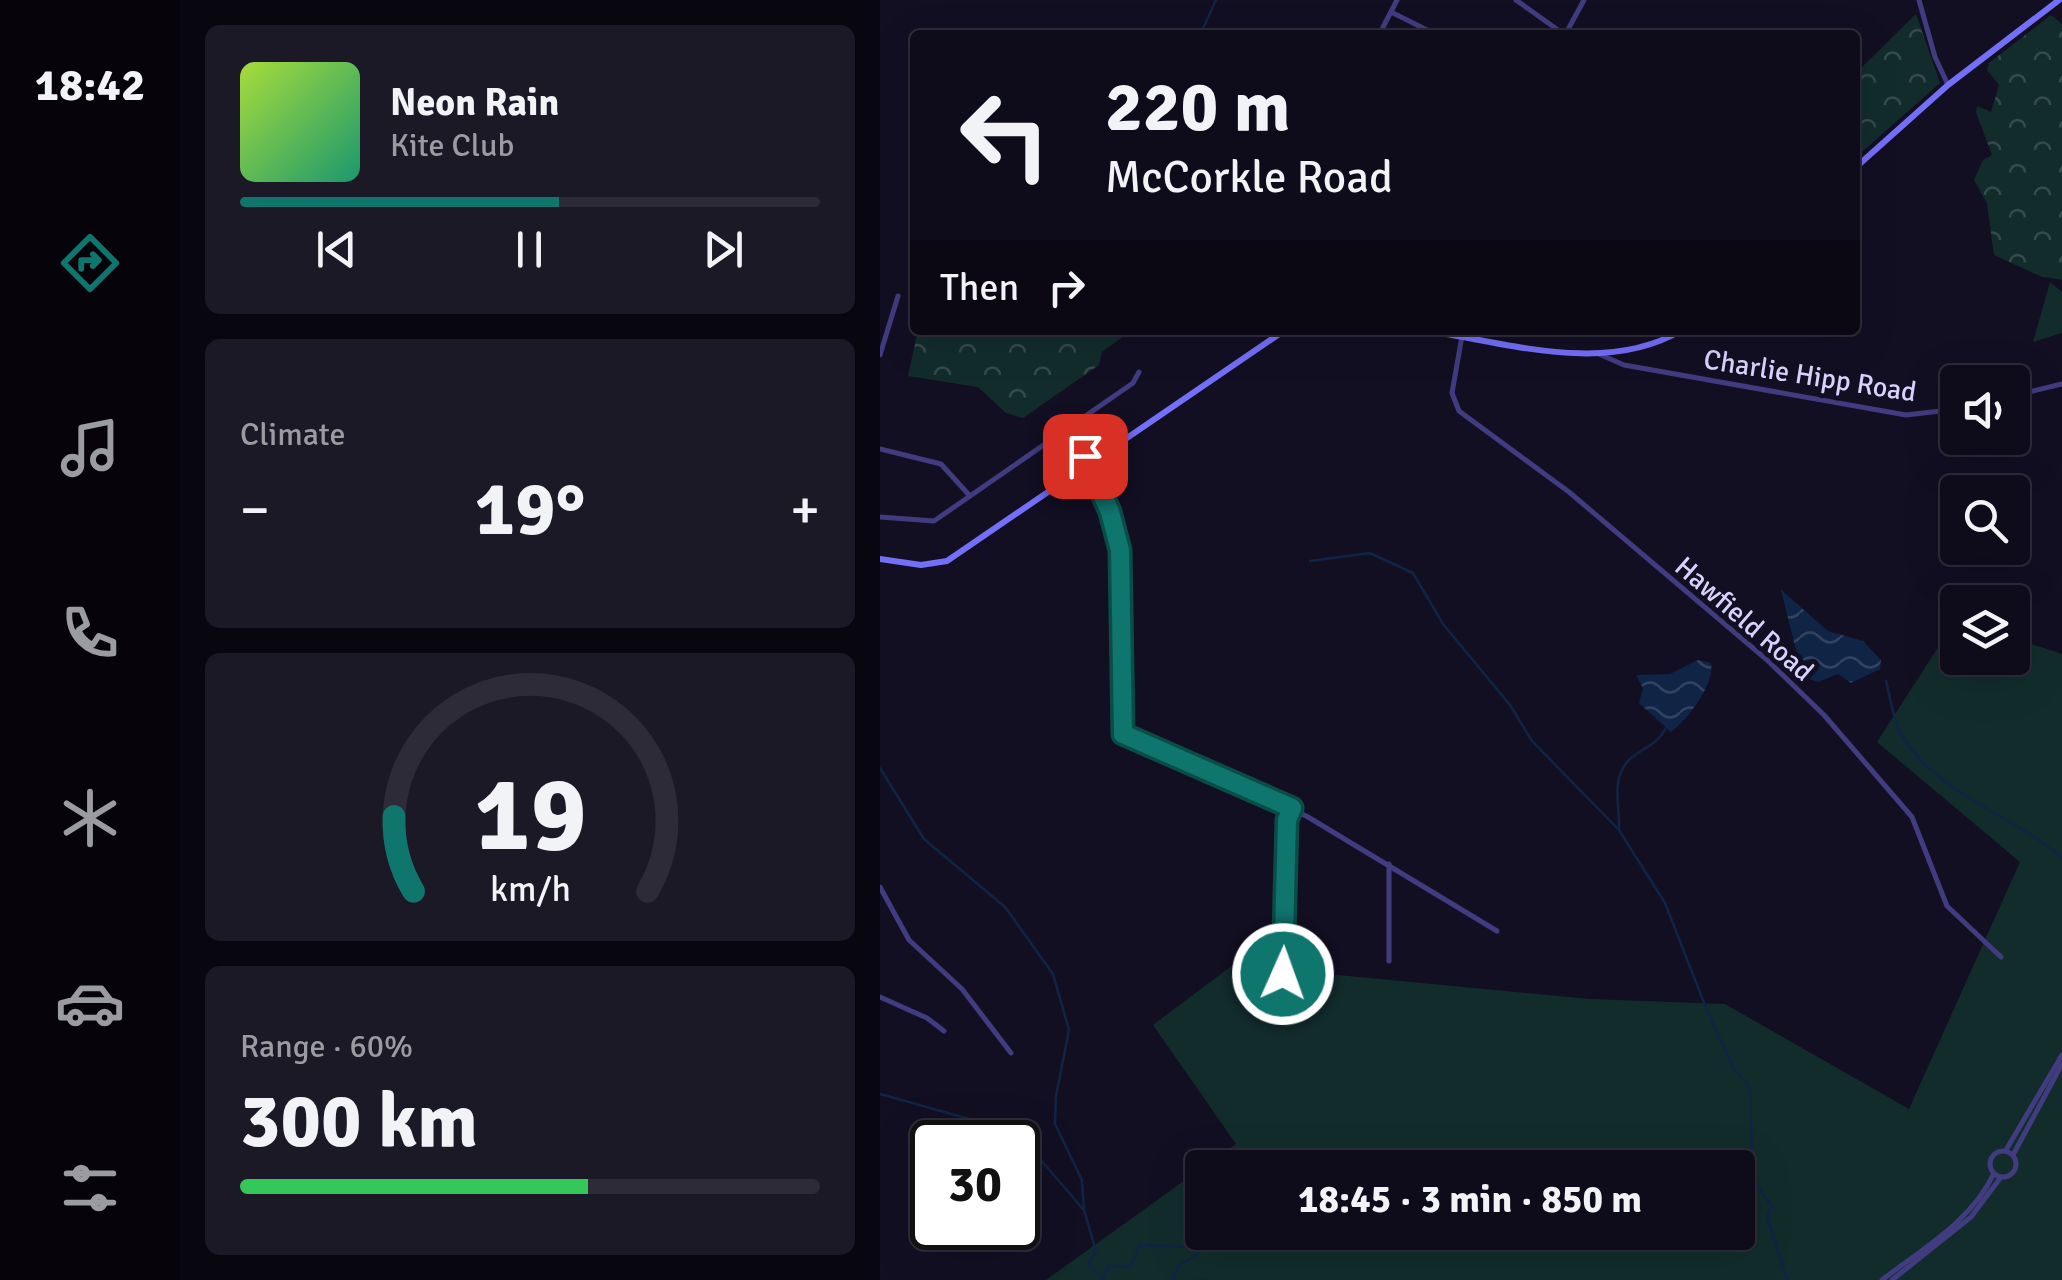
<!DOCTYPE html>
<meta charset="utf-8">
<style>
body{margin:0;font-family:Signika,sans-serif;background:#1c1927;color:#f1f3f6;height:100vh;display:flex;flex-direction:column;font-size:38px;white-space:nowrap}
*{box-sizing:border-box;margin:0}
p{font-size:32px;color:#9b9ba2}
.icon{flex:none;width:55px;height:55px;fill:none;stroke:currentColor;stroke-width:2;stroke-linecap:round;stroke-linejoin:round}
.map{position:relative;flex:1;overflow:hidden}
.details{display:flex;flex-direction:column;gap:25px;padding:25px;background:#08060e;width:700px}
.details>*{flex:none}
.top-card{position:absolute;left:30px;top:30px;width:950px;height:305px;border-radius:10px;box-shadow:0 10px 40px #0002,0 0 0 2px #2e2b39;background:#0e0b1a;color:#f1f3f6;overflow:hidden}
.fabs{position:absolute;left:1060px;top:365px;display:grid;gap:20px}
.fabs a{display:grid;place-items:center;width:90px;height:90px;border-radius:10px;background:#0e0b1a;box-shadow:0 10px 40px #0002,0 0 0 2px #2e2b39;font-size:50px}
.speed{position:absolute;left:30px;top:1120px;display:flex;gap:20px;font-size:50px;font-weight:700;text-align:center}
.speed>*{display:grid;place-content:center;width:130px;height:130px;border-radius:50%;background:#0e0b1a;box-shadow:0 10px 40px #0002,0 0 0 2px #2e2b39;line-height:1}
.speed .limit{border:5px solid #111;border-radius:15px;background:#fff;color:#111}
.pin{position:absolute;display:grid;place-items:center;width:85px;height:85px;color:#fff;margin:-42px;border-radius:20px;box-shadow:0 5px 15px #0006}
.me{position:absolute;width:110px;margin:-55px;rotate:2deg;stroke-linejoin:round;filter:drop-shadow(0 0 8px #0008)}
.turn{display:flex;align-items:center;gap:35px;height:210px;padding:0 30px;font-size:45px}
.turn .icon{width:130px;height:130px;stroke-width:2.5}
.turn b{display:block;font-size:70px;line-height:85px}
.then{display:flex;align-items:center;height:95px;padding:0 30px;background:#0003;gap:20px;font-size:38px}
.big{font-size:75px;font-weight:800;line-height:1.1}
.details .widget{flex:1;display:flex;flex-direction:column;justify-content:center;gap:15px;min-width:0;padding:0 35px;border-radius:15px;background:#1c1927}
.details .dial{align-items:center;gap:0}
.dial svg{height:260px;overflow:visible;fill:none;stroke:#2e2b39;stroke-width:7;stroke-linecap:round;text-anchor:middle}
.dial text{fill:#f1f3f6;stroke:none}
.song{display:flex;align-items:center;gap:30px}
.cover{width:120px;height:120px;border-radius:15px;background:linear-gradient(135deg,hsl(80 70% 55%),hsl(160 70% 35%))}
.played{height:10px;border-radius:5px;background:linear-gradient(90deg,#0f766e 55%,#2e2b39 55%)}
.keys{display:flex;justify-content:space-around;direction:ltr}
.heat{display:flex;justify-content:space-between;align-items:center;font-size:55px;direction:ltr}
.charge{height:15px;border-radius:8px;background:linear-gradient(90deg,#34c759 60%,#2e2b39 0)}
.trip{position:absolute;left:305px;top:1150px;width:570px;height:100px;border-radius:10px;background:#0e0b1a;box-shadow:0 10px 40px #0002,0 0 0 2px #2e2b39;font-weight:800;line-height:100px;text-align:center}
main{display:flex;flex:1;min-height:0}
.dock{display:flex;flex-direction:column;width:180px;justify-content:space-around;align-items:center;background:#06040a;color:#9b9ba2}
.dock .icon{width:70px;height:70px}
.dock .current{color:#0f766e}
.dock b{font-size:45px;color:#f1f3f6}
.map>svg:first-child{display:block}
.grass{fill:#122c2c}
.forest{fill:url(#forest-crowns)}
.water{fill:url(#water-waves)}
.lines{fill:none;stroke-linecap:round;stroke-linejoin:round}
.stream{stroke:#102446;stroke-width:2.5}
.minor{stroke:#403c7f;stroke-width:5}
.secondary{stroke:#746ff8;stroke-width:6}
.route-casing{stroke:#0a4d48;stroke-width:25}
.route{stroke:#0f766e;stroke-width:18}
.labels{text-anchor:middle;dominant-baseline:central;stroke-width:10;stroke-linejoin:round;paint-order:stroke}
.street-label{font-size:28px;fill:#d8d3fd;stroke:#130f23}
</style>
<main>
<nav class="dock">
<b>18:42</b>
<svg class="icon current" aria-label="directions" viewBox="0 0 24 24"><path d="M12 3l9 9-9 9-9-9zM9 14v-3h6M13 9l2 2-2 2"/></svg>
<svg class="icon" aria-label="music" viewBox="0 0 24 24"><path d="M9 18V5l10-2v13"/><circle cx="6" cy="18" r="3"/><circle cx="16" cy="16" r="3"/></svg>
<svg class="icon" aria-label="phone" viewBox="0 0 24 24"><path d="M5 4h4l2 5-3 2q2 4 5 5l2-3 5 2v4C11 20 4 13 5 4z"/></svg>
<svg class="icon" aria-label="climate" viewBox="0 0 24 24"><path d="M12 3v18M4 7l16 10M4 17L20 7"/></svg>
<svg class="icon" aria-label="car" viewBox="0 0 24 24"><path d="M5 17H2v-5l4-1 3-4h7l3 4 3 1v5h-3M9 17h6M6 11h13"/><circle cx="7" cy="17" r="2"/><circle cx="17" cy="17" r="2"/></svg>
<svg class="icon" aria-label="filters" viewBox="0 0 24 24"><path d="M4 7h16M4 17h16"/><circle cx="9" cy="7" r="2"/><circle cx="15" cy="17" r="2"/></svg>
</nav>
<section class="details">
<div class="widget">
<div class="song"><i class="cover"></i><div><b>Neon Rain</b><p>Kite Club</p></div></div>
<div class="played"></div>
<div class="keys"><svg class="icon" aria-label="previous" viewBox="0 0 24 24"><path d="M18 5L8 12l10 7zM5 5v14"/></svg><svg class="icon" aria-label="pause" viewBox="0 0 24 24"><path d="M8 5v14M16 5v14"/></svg><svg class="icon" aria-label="next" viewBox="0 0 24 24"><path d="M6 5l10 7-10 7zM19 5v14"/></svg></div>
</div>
<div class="widget"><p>Climate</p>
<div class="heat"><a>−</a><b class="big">19°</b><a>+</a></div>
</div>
<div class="widget dial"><svg viewBox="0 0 100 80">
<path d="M14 69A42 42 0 1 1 86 69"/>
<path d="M14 69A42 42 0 0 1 8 46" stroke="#0f766e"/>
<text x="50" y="56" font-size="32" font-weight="700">19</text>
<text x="50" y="72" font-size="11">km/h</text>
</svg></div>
<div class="widget"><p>Range · 60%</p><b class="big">300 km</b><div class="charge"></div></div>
</section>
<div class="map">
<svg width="1182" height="1280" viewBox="0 0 1182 1280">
<defs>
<pattern id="forest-crowns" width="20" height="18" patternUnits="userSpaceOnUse" patternTransform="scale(2.5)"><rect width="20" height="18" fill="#122c2c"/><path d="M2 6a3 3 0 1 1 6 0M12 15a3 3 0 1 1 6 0" fill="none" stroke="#344a4c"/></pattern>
<pattern id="water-waves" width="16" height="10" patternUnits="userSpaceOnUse" patternTransform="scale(2.5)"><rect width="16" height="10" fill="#102446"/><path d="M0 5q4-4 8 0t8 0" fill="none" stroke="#324362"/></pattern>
</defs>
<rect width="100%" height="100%" fill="#130f23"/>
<g class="grass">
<polygon points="1170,282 1182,292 1182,333 1153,342"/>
<polygon points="1077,618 1078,658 1132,658 1133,638 1182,654 1182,1280 166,1280 322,1168 322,1232 858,1232 858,1168 324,1167 356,1144 273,1025 353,965 709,999 845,1004 1029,1109 1140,862 997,742"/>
</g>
<g class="forest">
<polygon points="1036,14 1060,83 975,158 975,74"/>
<polygon points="1171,15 1182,24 1182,280 1160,276 1114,255 1107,203 1094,180 1103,160 1112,155 1096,112 1097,106 1111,112 1119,85 1107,70 1109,63"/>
<polygon points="38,330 246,330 248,333 222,352 219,365 143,418 126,413 98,387 28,376"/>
</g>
<g class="water">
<polygon points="901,590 948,631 983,641 1001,660 1000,669 971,683 958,674 938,682 930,679 918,658"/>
<path d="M 818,660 L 831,663 C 835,684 808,719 791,732 L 759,703 L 763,688 L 756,675 L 790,674 Z"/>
</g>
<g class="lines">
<g class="stream">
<polyline points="320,35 336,0"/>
<polyline points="430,561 490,553 533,573 563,624 630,705 652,741 739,830 785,903 826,1008 854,1069 870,1087 872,1164 877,1186 892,1206 887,1217 907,1280"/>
<path d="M 1006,681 C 1010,697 1013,719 1021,734 C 1057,795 1131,813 1182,858"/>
<polyline points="0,768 44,839 125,907 173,974 189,1030 176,1096 175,1124 202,1180 204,1210 216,1251 209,1264 223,1279 228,1266 250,1267 260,1245 319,1247 317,1255 299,1265 293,1280"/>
<path d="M 739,829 C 740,805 730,778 750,759 C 764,747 776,746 786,728"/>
<polyline points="0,1094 125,1129 148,1145 203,1209"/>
<polyline points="315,1280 327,1280"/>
</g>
<g class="minor">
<polyline points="636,0 685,35 704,0"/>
<polyline points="1039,0 1055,57 1068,85"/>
<polyline points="511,12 557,35"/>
<polyline points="499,35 517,0"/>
<polyline points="582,336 572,393 579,411 689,492 886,659 944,715 1032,817 1067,906 1121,957"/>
<polyline points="719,354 744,365 1026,415 1078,409"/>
<polyline points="0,355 18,296"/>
<polyline points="1132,396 1182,384"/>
<path d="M 185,429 C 256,525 243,606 239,719 L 245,737 L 349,777 L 428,817 L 617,931"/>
<polyline points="0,449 61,464 90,496"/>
<polyline points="0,517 54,521 253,383 259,372"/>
<polyline points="509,864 509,961"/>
<polyline points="0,887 29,940 82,989 131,1053"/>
<polyline points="403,974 407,819 412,808"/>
<polyline points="0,997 47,1018 64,1031"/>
<polyline points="1126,1150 1182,1055"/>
<circle cx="1123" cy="1164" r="13"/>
<polyline points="1133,1155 1182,1064"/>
<path d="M 1002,1280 C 1041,1250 1093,1220 1114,1173"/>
<polyline points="1012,1280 1091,1217 1121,1177"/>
</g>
<g class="secondary">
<polyline points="975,168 1068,85 1179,0"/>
<path d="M 542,330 C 625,342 725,376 802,330"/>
<polyline points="0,559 41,565 67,561 405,330"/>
</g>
</g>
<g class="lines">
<defs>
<polyline id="route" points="205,456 230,512 240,550 243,734 412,808 407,820 403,974"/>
</defs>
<use href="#route" class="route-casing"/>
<use href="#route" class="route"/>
</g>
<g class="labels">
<g class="street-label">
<text transform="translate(930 376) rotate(9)">Charlie Hipp Road</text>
<text transform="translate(864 619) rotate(41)">Hawfield Road</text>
</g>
</g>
</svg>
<div class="fabs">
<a><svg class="icon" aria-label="sound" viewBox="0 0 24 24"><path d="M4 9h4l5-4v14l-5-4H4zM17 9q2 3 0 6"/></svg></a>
<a><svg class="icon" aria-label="search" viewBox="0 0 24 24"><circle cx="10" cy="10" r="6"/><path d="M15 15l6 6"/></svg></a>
<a><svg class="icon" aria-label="layers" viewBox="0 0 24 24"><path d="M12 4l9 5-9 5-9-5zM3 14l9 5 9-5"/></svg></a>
</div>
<div class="speed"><div class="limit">30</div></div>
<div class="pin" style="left:205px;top:456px;background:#d93025"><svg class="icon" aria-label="arrive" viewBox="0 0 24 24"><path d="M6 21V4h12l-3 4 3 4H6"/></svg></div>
<svg class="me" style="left:403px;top:974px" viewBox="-20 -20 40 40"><circle r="17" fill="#0f766e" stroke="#fff" stroke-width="3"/><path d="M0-11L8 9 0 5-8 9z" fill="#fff"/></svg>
<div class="trip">18:45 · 3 min · 850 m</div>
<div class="top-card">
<div class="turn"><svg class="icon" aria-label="left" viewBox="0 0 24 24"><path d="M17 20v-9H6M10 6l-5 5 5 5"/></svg><div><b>220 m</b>McCorkle Road</div></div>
<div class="then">Then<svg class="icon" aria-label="right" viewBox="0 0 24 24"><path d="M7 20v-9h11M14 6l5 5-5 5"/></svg></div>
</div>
</div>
</main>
